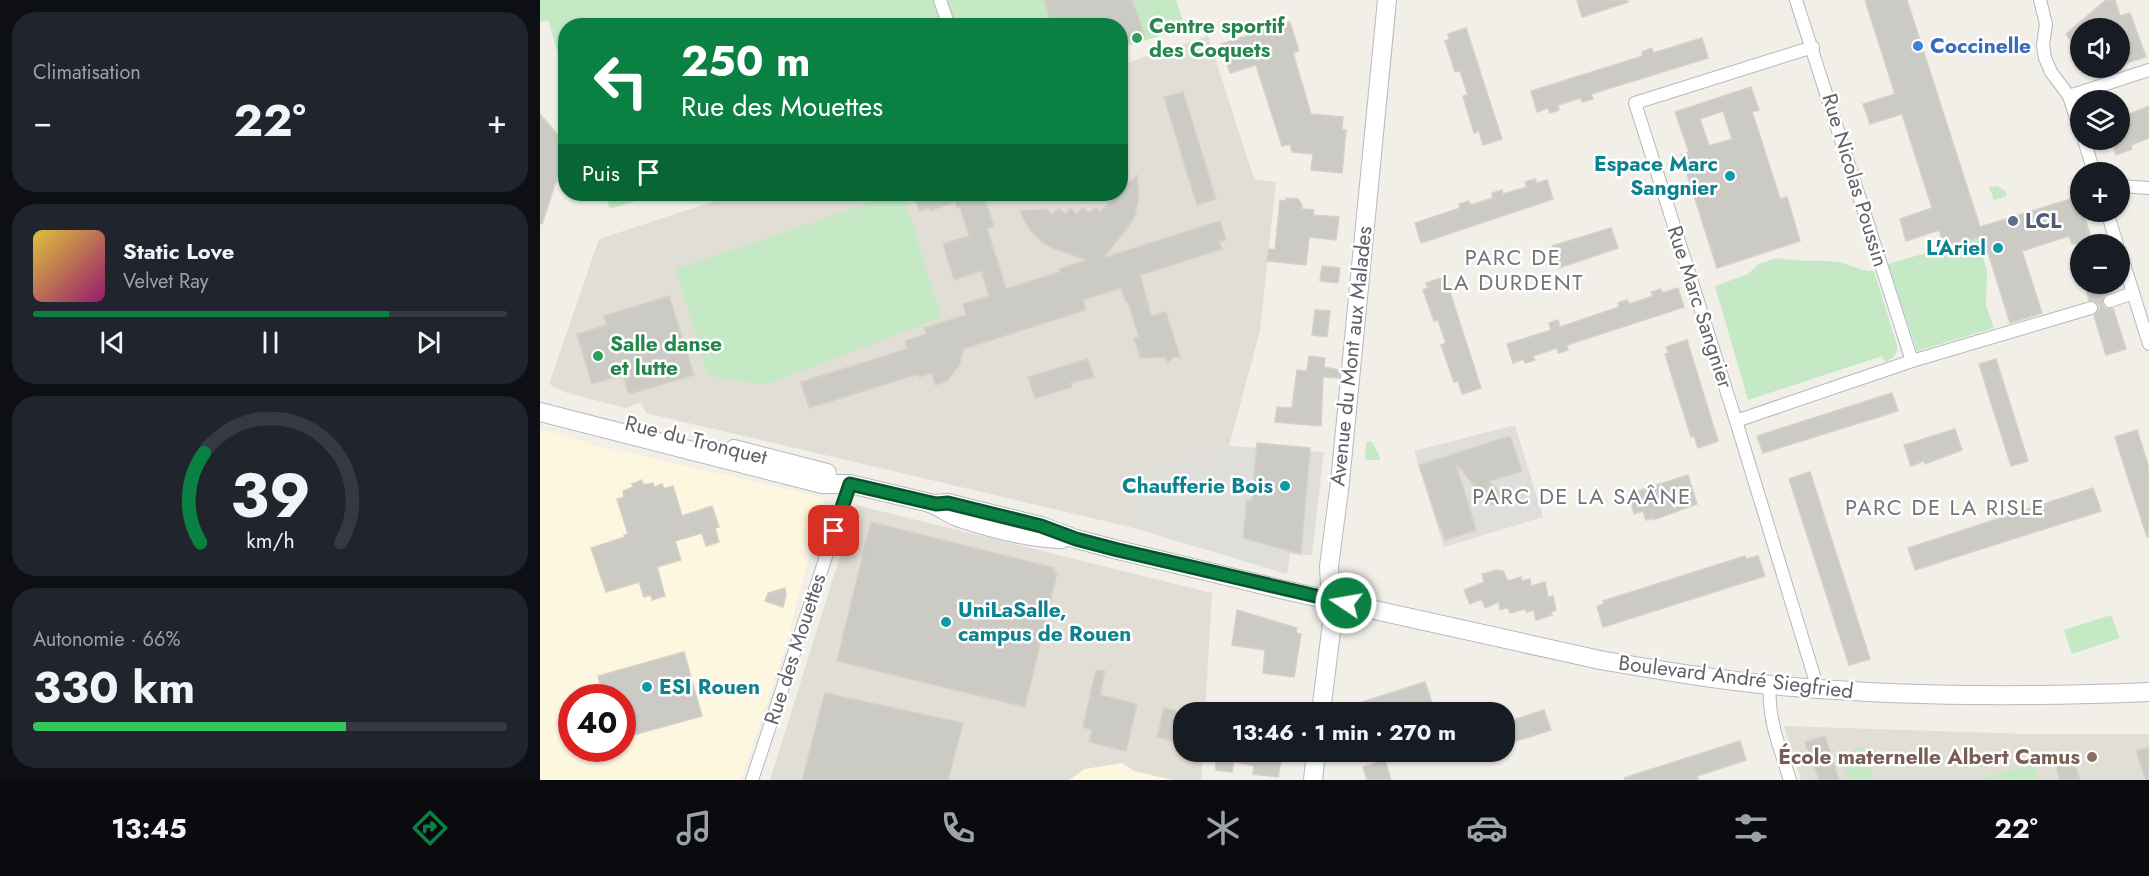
<!DOCTYPE html>
<html lang="fr">
<meta charset="utf-8">
<style>
body{margin:0;font-family:Jost,sans-serif;background:#20242c;color:#f1f3f6;height:100vh;display:flex;flex-direction:column;font-size:22px;white-space:nowrap}
*{box-sizing:border-box;margin:0}
p{font-size:20px;color:#9ea1a6}
.icon{flex:none;width:33px;height:33px;fill:none;stroke:currentColor;stroke-width:2;stroke-linecap:round;stroke-linejoin:round}
.map{position:relative;flex:1;overflow:hidden}
.panel{display:flex;flex-direction:column;gap:12px;padding:12px;background:#0d0f14;width:540px}
.panel>*{flex:none}
.top-card{position:absolute;left:18px;top:18px;width:570px;height:183px;border-radius:24px;box-shadow:0 2px 4px #0004;background:#0b8043;color:#fff;overflow:hidden}
.buttons{position:absolute;left:1530px;top:18px;display:grid;gap:12px}
.buttons a{display:grid;place-items:center;width:60px;height:60px;border-radius:50%;background:#171b24;box-shadow:0 2px 4px #0004;font-size:30px}
.speed{position:absolute;left:18px;top:684px;display:flex;gap:12px;font-size:30px;font-weight:700;text-align:center}
.speed>*{display:grid;place-content:center;width:78px;height:78px;border-radius:50%;background:#171b24;box-shadow:0 2px 4px #0004;line-height:1}
.speed .limit{border:9px solid #d22;background:#fff;color:#111}
.pin{position:absolute;display:grid;place-items:center;width:51px;height:51px;color:#fff;margin:-26px;border-radius:12px;box-shadow:0 3px 9px #0006}
.me{position:absolute;width:66px;margin:-33px;rotate:282deg;stroke-linejoin:round;filter:drop-shadow(0 0 4px #0008)}
.turn{display:flex;align-items:center;gap:21px;height:126px;padding:0 24px;font-size:27px}
.turn .icon{width:78px;height:78px;stroke-width:2.5}
.turn b{display:block;font-size:42px;line-height:51px}
.then{display:flex;align-items:center;height:57px;padding:0 24px;background:#0003;gap:12px;font-size:22px}
.big{font-size:45px;font-weight:700;line-height:1.1}
.panel .tile{flex:1;display:flex;flex-direction:column;justify-content:center;gap:9px;min-width:0;padding:0 21px;border-radius:24px;background:#20242c}
.panel .dial{align-items:center;gap:0}
.dial svg{height:156px;overflow:visible;fill:none;stroke:#363941;stroke-width:7;stroke-linecap:round;text-anchor:middle}
.dial text{fill:#f1f3f6;stroke:none}
.song{display:flex;align-items:center;gap:18px}
.cover{width:72px;height:72px;border-radius:9px;background:linear-gradient(135deg,hsl(50 70% 55%),hsl(320 70% 35%))}
.played{height:6px;border-radius:3px;background:linear-gradient(90deg,#0b8043 75%,#363941 75%)}
.keys{display:flex;justify-content:space-around;direction:ltr}
.heat{display:flex;justify-content:space-between;align-items:center;font-size:33px;direction:ltr}
.charge{height:9px;border-radius:4px;background:linear-gradient(90deg,#34c759 66%,#363941 0)}
.trip{position:absolute;left:633px;top:702px;width:342px;height:60px;border-radius:24px;background:#171b24;box-shadow:0 2px 4px #0004;font-weight:700;line-height:60px;text-align:center}
.tab-bar{display:flex;height:96px;justify-content:space-around;align-items:center;background:#090b0e;color:#9ea1a6}
.tab-bar .icon{width:42px;height:42px}
.tab-bar .active{color:#0b8043}
.tab-bar b{font-size:27px;color:#f1f3f6}
main{display:flex;flex:1;min-height:0}
.map>svg:first-child{display:block}
.commercial{fill:#fef7e0;fill-rule:evenodd}
.industrial{fill:#e0deda}
.education{fill:#e1ded6}
.green{fill:#c5e8c5}
.building{fill:#cccac5;stroke:#d6d1c6;stroke-width:1.5;fill-rule:evenodd}
.lines{fill:none;stroke-linecap:round;stroke-linejoin:round}
.street-casing{stroke:#b5b8bc;stroke-width:14}
.secondary-casing{stroke:#b6babf;stroke-width:20}
.street{stroke:#fff;stroke-width:12}
.secondary{stroke:#fff;stroke-width:18}
.route-casing{stroke:#07532c;stroke-width:15}
.route{stroke:#0b8043;stroke-width:10}
.leisure-dot{fill:#2e9e5b;stroke:#fff;stroke-width:2}
.shop-dot{fill:#3f7fe0;stroke:#fff;stroke-width:2}
.culture-dot{fill:#0f9aa8;stroke:#fff;stroke-width:2}
.service-dot{fill:#5c6f8a;stroke:#fff;stroke-width:2}
.education-dot{fill:#8d6e63;stroke:#fff;stroke-width:2}
.labels{text-anchor:middle;dominant-baseline:central;stroke-width:5;stroke-linejoin:round;paint-order:stroke}
.leisure-label{font-size:21px;font-weight:bold;fill:#27864d;stroke:#fff;text-anchor:start}
.shop-label{font-size:21px;font-weight:bold;fill:#366cbe;stroke:#fff;text-anchor:start}
.culture-label{font-size:21px;font-weight:bold;fill:#0d838f;stroke:#fff;text-anchor:end}
.street-label{font-size:21px;fill:#5f6368;stroke:#fff}
.service-label{font-size:21px;font-weight:bold;fill:#4e5e75;stroke:#fff;text-anchor:start}
.education-label{font-size:21px;font-weight:bold;fill:#785e54;stroke:#fff;text-anchor:end}
.neighbourhood-label{font-size:22px;letter-spacing:1.5px;fill:#70757a;stroke:#fff}
</style>
<main>
<section class="panel">
<div class="tile"><p>Climatisation</p>
<div class="heat"><a>−</a><b class="big">22°</b><a>+</a></div>
</div>
<div class="tile">
<div class="song"><i class="cover"></i><div><b>Static Love</b><p>Velvet Ray</p></div></div>
<div class="played"></div>
<div class="keys"><svg class="icon" aria-label="previous" viewBox="0 0 24 24"><path d="M18 5L8 12l10 7zM5 5v14"/></svg><svg class="icon" aria-label="pause" viewBox="0 0 24 24"><path d="M8 5v14M16 5v14"/></svg><svg class="icon" aria-label="next" viewBox="0 0 24 24"><path d="M6 5l10 7-10 7zM19 5v14"/></svg></div>
</div>
<div class="tile dial"><svg viewBox="0 0 100 80">
<path d="M14 69A42 42 0 1 1 86 69"/>
<path d="M14 69A42 42 0 0 1 16 23" stroke="#0b8043"/>
<text x="50" y="56" font-size="32" font-weight="700">39</text>
<text x="50" y="72" font-size="11">km/h</text>
</svg></div>
<div class="tile"><p>Autonomie · 66%</p><b class="big">330 km</b><div class="charge"></div></div>
</section>
<div class="map">
<svg width="1609" height="780" viewBox="0 0 1609 780">
<rect width="100%" height="100%" fill="#f1efe8"/>
<g class="commercial">
<path d="M 0,430 L 22,434 L 54,445 L 285,498 L 245,648 L 201,780 L 0,780 ZM 32,698 L 82,698 L 82,748 L 32,748 Z"/>
<polygon points="582,763 594,771 633,780 529,780 544,769"/>
</g>
<g class="industrial">
<polygon points="975,425 1003,517 904,547 874,451"/>
<polygon points="689,446 784,452 772,555 750,554 747,574 590,527 603,473"/>
</g>
<g class="education">
<polygon points="668,36 714,179 736,182 720,331 689,446 603,473 590,527 106,413 101,402 86,408 27,393 9,384 59,239 196,194 580,194 581,65"/>
<polygon points="316,505 672,593 665,712 644,712 644,752 663,752 661,780 633,780 594,771 582,763 544,769 529,780 408,780 422,723 285,693 262,780 230,780"/>
<polygon points="1244,726 1488,734 1609,734 1609,780 1261,780"/>
</g>
<g class="green">
<polygon points="0,0 636,0 645,28 581,48 580,26 26,26 25,75 8,20 0,22"/>
<polygon points="851,23 855,23 829,279 826,279"/>
<polygon points="1457,186 1465,191 1467,196 1454,200 1449,187"/>
<polygon points="64,194 119,194 70,209"/>
<polygon points="364,196 401,318 224,385 168,376 136,269 347,197"/>
<polygon points="1438,238 1447,272 1446,305 1454,328 1377,351 1348,264"/>
<path d="M 1236,258 C 1257,262 1277,260 1298,262 C 1311,264 1320,272 1334,271 L 1357,345 C 1358,354 1353,359 1345,362 L 1342,356 L 1208,400 L 1175,286 L 1208,274 L 1217,265 Z"/>
<polygon points="829,441 832,442 840,457 839,460 827,460 825,458 826,443"/>
<polygon points="1571,615 1580,638 1532,654 1524,630"/>
<polygon points="1323,747 1334,780 1308,780 1300,754"/>
<polygon points="1494,764 1499,780 1438,780"/>
</g>
<g class="building">
<polygon points="504,0 592,0 605,36 580,44 580,26 512,26"/>
<polygon points="1037,0 1087,0 1088,2 1042,17"/>
<polygon points="1325,0 1367,0 1440,227 1540,196 1540,212 1543,212 1553,244 1532,244 1529,236 1482,251 1502,313 1470,323 1443,236 1404,248 1399,230 1366,241 1360,219 1392,208 1362,114 1330,124 1323,104 1355,94"/>
<polygon points="1566,0 1575,0 1580,16 1590,13 1606,57 1580,65 1580,28 1540,28 1540,55 1526,34"/>
<polygon points="740,17 743,25 750,22 759,51 753,53 771,114 803,117 802,130 806,130 802,173 771,170 773,154 752,152 750,144 742,146 716,65 690,73 681,44 728,29 726,22"/>
<polygon points="926,28 962,139 943,145 939,131 934,133 923,96 928,95 920,71 915,72 905,41 909,39 908,34"/>
<polygon points="1162,38 1168,58 1051,94 1053,99 1042,102 1041,98 1018,105 1019,110 1010,113 1008,108 997,112 991,91 1103,56 1102,52 1112,48 1113,53"/>
<path d="M 1211,87 L 1219,110 L 1212,112 L 1220,136 L 1240,199 L 1247,197 L 1260,241 L 1177,268 L 1141,155 L 1149,152 L 1135,112 ZM 1183,111 L 1192,139 L 1169,146 L 1160,119 Z"/>
<polygon points="643,92 676,199 657,205 624,97"/>
<polygon points="1609,106 1609,138 1591,145 1592,149 1576,155 1571,140 1580,140 1580,118"/>
<polygon points="0,114 19,136 24,157 2,224 0,223"/>
<polygon points="597,175 599,195 595,215 589,226 563,258 680,221 686,240 679,242 682,249 600,275 611,316 626,312 640,357 634,357 628,362 624,357 600,358 594,338 599,337 588,302 586,302 581,288 543,300 545,310 423,349 420,364 407,381 395,385 392,373 379,377 378,374 269,408 261,382 367,349 365,341 386,334 384,328 426,315 423,304 449,296 441,271 414,280 403,244 429,236 420,207 417,208 415,202 390,211 389,208 379,211 373,194 443,194 454,227 447,228 466,289 520,272 519,269 547,260 513,248 502,242 490,230 480,211 507,209 512,215 519,208 525,214 531,208 537,214 543,207 549,213 556,207 560,212 578,194 580,194 580,191"/>
<polygon points="995,179 997,183 1007,180 1013,199 881,243 875,223 920,208 919,204 929,201 930,205 953,198 952,193 962,190 963,194 987,187 985,182"/>
<polygon points="746,198 758,199 762,205 762,209 774,210 773,215 799,217 796,240 769,237 766,265 727,261 729,249 735,250 740,200 746,201"/>
<polygon points="1071,228 1078,248 1019,268 1012,246"/>
<polygon points="782,266 800,268 798,283 780,281"/>
<polygon points="905,277 941,388 922,394 918,381 914,382 901,345 906,343 898,320 894,321 883,290 888,288 886,283"/>
<polygon points="1544,284 1565,284 1568,293 1563,296 1562,303 1565,308 1573,309 1586,349 1566,355 1554,316 1559,310 1559,305 1553,300 1549,300"/>
<polygon points="1138,288 1144,307 1027,345 1028,350 1018,353 1017,348 993,356 995,360 985,363 984,359 973,363 967,344 1011,330 1009,323 1018,320 1020,327 1079,307 1078,303 1087,300 1089,304 1113,296 1111,292 1121,289 1122,293"/>
<polygon points="129,296 154,375 89,394 83,375 52,384 37,334 67,325 64,316"/>
<polygon points="775,310 790,311 787,337 772,335"/>
<polygon points="1147,340 1178,441 1158,448 1154,436 1151,437 1125,354 1129,353 1126,347"/>
<polygon points="769,356 785,358 784,367 800,370 799,378 783,377 781,426 735,422 737,407 752,408 757,370 767,371"/>
<polygon points="548,359 554,377 530,383 532,387 495,398 488,377"/>
<polygon points="1456,359 1488,461 1471,466 1439,364"/>
<polygon points="1352,393 1358,411 1223,453 1217,436"/>
<polygon points="1415,429 1422,450 1385,464 1384,461 1371,466 1364,445"/>
<polygon points="1597,430 1609,468 1609,537 1607,537 1575,437"/>
<polygon points="970,436 982,471 949,481 961,494 962,501 957,505 949,504 915,462 936,529 933,530 934,531 905,540 901,528 900,529 879,465"/>
<polygon points="717,443 770,448 761,554 703,538 707,500 712,501"/>
<polygon points="1270,472 1330,659 1309,665 1249,479"/>
<polygon points="1148,475 1157,504 1113,520 1112,518 1106,520 1103,511 1094,514 1091,501 1099,498 1098,491"/>
<polygon points="102,480 103,485 113,483 114,487 122,484 124,489 133,486 142,516 172,506 179,527 175,528 179,542 166,546 162,533 135,541 141,560 117,567 125,596 112,600 111,595 104,597 99,582 66,592 51,548 85,537 84,535 88,534 77,499 84,497 83,491 93,487 92,484"/>
<polygon points="1553,488 1561,511 1375,570 1368,548"/>
<polygon points="331,522 515,568 513,571 517,573 485,707 297,661"/>
<polygon points="1205,556 1206,559 1218,556 1225,576 1063,627 1057,606 1064,604 1063,601"/>
<polygon points="957,570 963,571 968,581 981,577 982,581 990,579 991,586 1005,582 1008,597 1013,596 1016,610 1011,612 1012,615 996,620 994,610 986,612 985,609 970,613 968,607 960,610 959,602 945,608 942,599 930,604 924,590 944,582 942,574"/>
<polygon points="245,588 246,595 243,607 225,601 228,593"/>
<polygon points="697,610 757,628 756,633 761,634 754,677 723,673 725,650 692,645"/>
<polygon points="144,652 162,716 82,738 82,698 64,698 58,676"/>
<polygon points="556,670 565,671 560,695 597,704 586,751 549,742 552,730 543,727"/>
<polygon points="885,682 892,703 861,712 819,712 816,704"/>
<polygon points="285,693 423,723 408,780 262,780"/>
<polygon points="624,708 644,713 644,738 634,736 633,741 617,737"/>
<polygon points="1004,710 1011,730 964,745 964,723"/>
<polygon points="1285,736 1299,780 1279,780 1272,759 1270,760 1265,742"/>
<polygon points="1200,741 1206,760 1157,776 1158,780 1085,780 1084,778"/>
<polygon points="1609,747 1609,780 1606,780 1596,751"/>
<polygon points="676,752 695,752 736,757 735,759 741,760 738,777 713,774 714,766 694,761 692,772 676,770"/>
<polygon points="845,760 851,780 827,780 823,767"/>
<polygon points="1534,762 1540,780 1520,780 1516,767"/>
</g>
<g class="lines">
<defs>
<g id="street">
<polyline points="400,0 409,26"/>
<polyline points="1256,0 1372,361"/>
<polyline points="1500,0 1506,24 1503,45 1505,58 1511,72 1529,96 1540,130"/>
<polyline points="1273,47 1095,103 1196,421 1278,689"/>
<polyline points="1529,96 1609,70"/>
<polyline points="1544,140 1554,172"/>
<polyline points="1580,186 1609,188"/>
<polyline points="1567,212 1577,244"/>
<polyline points="1580,251 1609,344"/>
<polyline points="1570,301 1593,293"/>
<polyline points="1196,421 1372,361 1551,308"/>
<path d="M 1230,684 C 1227,718 1240,748 1250,780"/>
<polyline points="212,780 310,484"/>
</g>
<g id="secondary">
<path d="M 0,412 L 282,484 L 310,484 L 386,502 C 399,505 408,514 420,518 C 453,529 488,538 522,539"/>
<polyline points="194,449 287,473"/>
<path d="M 396,504 L 408,503 L 501,526 L 536,539 L 578,550 L 740,589 L 1060,660 C 1124,671 1189,682 1254,687 C 1372,697 1490,697 1609,692"/>
<polyline points="781,712 792,623 789,566 800,482 847,0"/>
<polyline points="773,780 776,752"/>
</g>
</defs>
<use href="#street" class="street-casing"/>
<use href="#secondary" class="secondary-casing"/>
<use href="#street" class="street"/>
<use href="#secondary" class="secondary"/>
</g>
<g class="lines">
<defs>
<polyline id="route" points="294,531 310,484 396,504 408,503 501,526 536,539 578,550 806,603"/>
</defs>
<use href="#route" class="route-casing"/>
<use href="#route" class="route"/>
</g>
<g class="leisure-dot">
<circle cx="597" cy="38" r="6"/>
<circle cx="58" cy="356" r="6"/>
</g>
<circle class="shop-dot" cx="1378" cy="46" r="6"/>
<g class="culture-dot">
<circle cx="1190" cy="176" r="6"/>
<circle cx="1458" cy="248" r="6"/>
<circle cx="745" cy="486" r="6"/>
<circle cx="406" cy="622" r="6"/>
<circle cx="107" cy="687" r="6"/>
</g>
<circle class="service-dot" cx="1473" cy="221" r="6"/>
<circle class="education-dot" cx="1552" cy="757" r="6"/>
<g class="labels">
<g class="leisure-label">
<text x="609" y="26">Centre sportif<tspan x="609" dy="24">des Coquets</tspan></text>
<text x="70" y="344">Salle danse<tspan x="70" dy="24">et lutte</tspan></text>
</g>
<g class="shop-label">
<text x="1390" y="46">Coccinelle</text>
</g>
<g class="culture-label">
<text x="1178" y="164">Espace Marc<tspan x="1178" dy="24">Sangnier</tspan></text>
<text x="1446" y="248">L'Ariel</text>
<text x="733" y="486">Chaufferie Bois</text>
<text x="418" y="610" text-anchor="start">UniLaSalle,<tspan x="418" dy="24">campus de Rouen</tspan></text>
<text x="119" y="687" text-anchor="start">ESI Rouen</text>
</g>
<g class="street-label">
<text transform="translate(1315 180) rotate(73)">Rue Nicolas Poussin</text>
<text transform="translate(1160 307) rotate(72)">Rue Marc Sangnier</text>
<text transform="translate(811 356) rotate(-84)">Avenue du Mont aux Malades</text>
<text transform="translate(156 440) rotate(14)">Rue du Tronquet</text>
<text transform="translate(255 649) rotate(-72)">Rue des Mouettes</text>
<text transform="translate(1196 677) rotate(7)">Boulevard André Siegfried</text>
</g>
<g class="service-label">
<text x="1485" y="221">LCL</text>
</g>
<g class="education-label">
<text x="1540" y="757">École maternelle Albert Camus</text>
</g>
<g class="neighbourhood-label">
<text x="973" y="257">PARC DE<tspan x="973" dy="25">LA DURDENT</tspan></text>
<text x="1042" y="496">PARC DE LA SAÂNE</text>
<text x="1405" y="507">PARC DE LA RISLE</text>
</g>
</g>
</svg>
<div class="buttons">
<a><svg class="icon" aria-label="sound" viewBox="0 0 24 24"><path d="M4 9h4l5-4v14l-5-4H4zM17 9q2 3 0 6"/></svg></a>
<a><svg class="icon" aria-label="layers" viewBox="0 0 24 24"><path d="M12 4l9 5-9 5-9-5zM3 14l9 5 9-5"/></svg></a>
<a>+</a>
<a>−</a>
</div>
<div class="speed"><div class="limit">40</div></div>
<div class="pin" style="left:294px;top:531px;background:#d93025"><svg class="icon" aria-label="arrive" viewBox="0 0 24 24"><path d="M6 21V4h12l-3 4 3 4H6"/></svg></div>
<svg class="me" style="left:806px;top:603px" viewBox="-20 -20 40 40"><circle r="17" fill="#0b8043" stroke="#fff" stroke-width="3"/><path d="M0-11L8 9 0 5-8 9z" fill="#fff"/></svg>
<div class="trip">13:46 · 1 min · 270 m</div>
<div class="top-card">
<div class="turn"><svg class="icon" aria-label="left" viewBox="0 0 24 24"><path d="M17 20v-9H6M10 6l-5 5 5 5"/></svg><div><b>250 m</b>Rue des Mouettes</div></div>
<div class="then">Puis<svg class="icon" aria-label="arrive" viewBox="0 0 24 24"><path d="M6 21V4h12l-3 4 3 4H6"/></svg></div>
</div>
</div>
</main>
<nav class="tab-bar">
<b>13:45</b>
<svg class="icon active" aria-label="directions" viewBox="0 0 24 24"><path d="M12 3l9 9-9 9-9-9zM9 14v-3h6M13 9l2 2-2 2"/></svg>
<svg class="icon" aria-label="music" viewBox="0 0 24 24"><path d="M9 18V5l10-2v13"/><circle cx="6" cy="18" r="3"/><circle cx="16" cy="16" r="3"/></svg>
<svg class="icon" aria-label="phone" viewBox="0 0 24 24"><path d="M5 4h4l2 5-3 2q2 4 5 5l2-3 5 2v4C11 20 4 13 5 4z"/></svg>
<svg class="icon" aria-label="climate" viewBox="0 0 24 24"><path d="M12 3v18M4 7l16 10M4 17L20 7"/></svg>
<svg class="icon" aria-label="car" viewBox="0 0 24 24"><path d="M5 17H2v-5l4-1 3-4h7l3 4 3 1v5h-3M9 17h6M6 11h13"/><circle cx="7" cy="17" r="2"/><circle cx="17" cy="17" r="2"/></svg>
<svg class="icon" aria-label="filters" viewBox="0 0 24 24"><path d="M4 7h16M4 17h16"/><circle cx="9" cy="7" r="2"/><circle cx="15" cy="17" r="2"/></svg>
<b>22°</b>
</nav>
